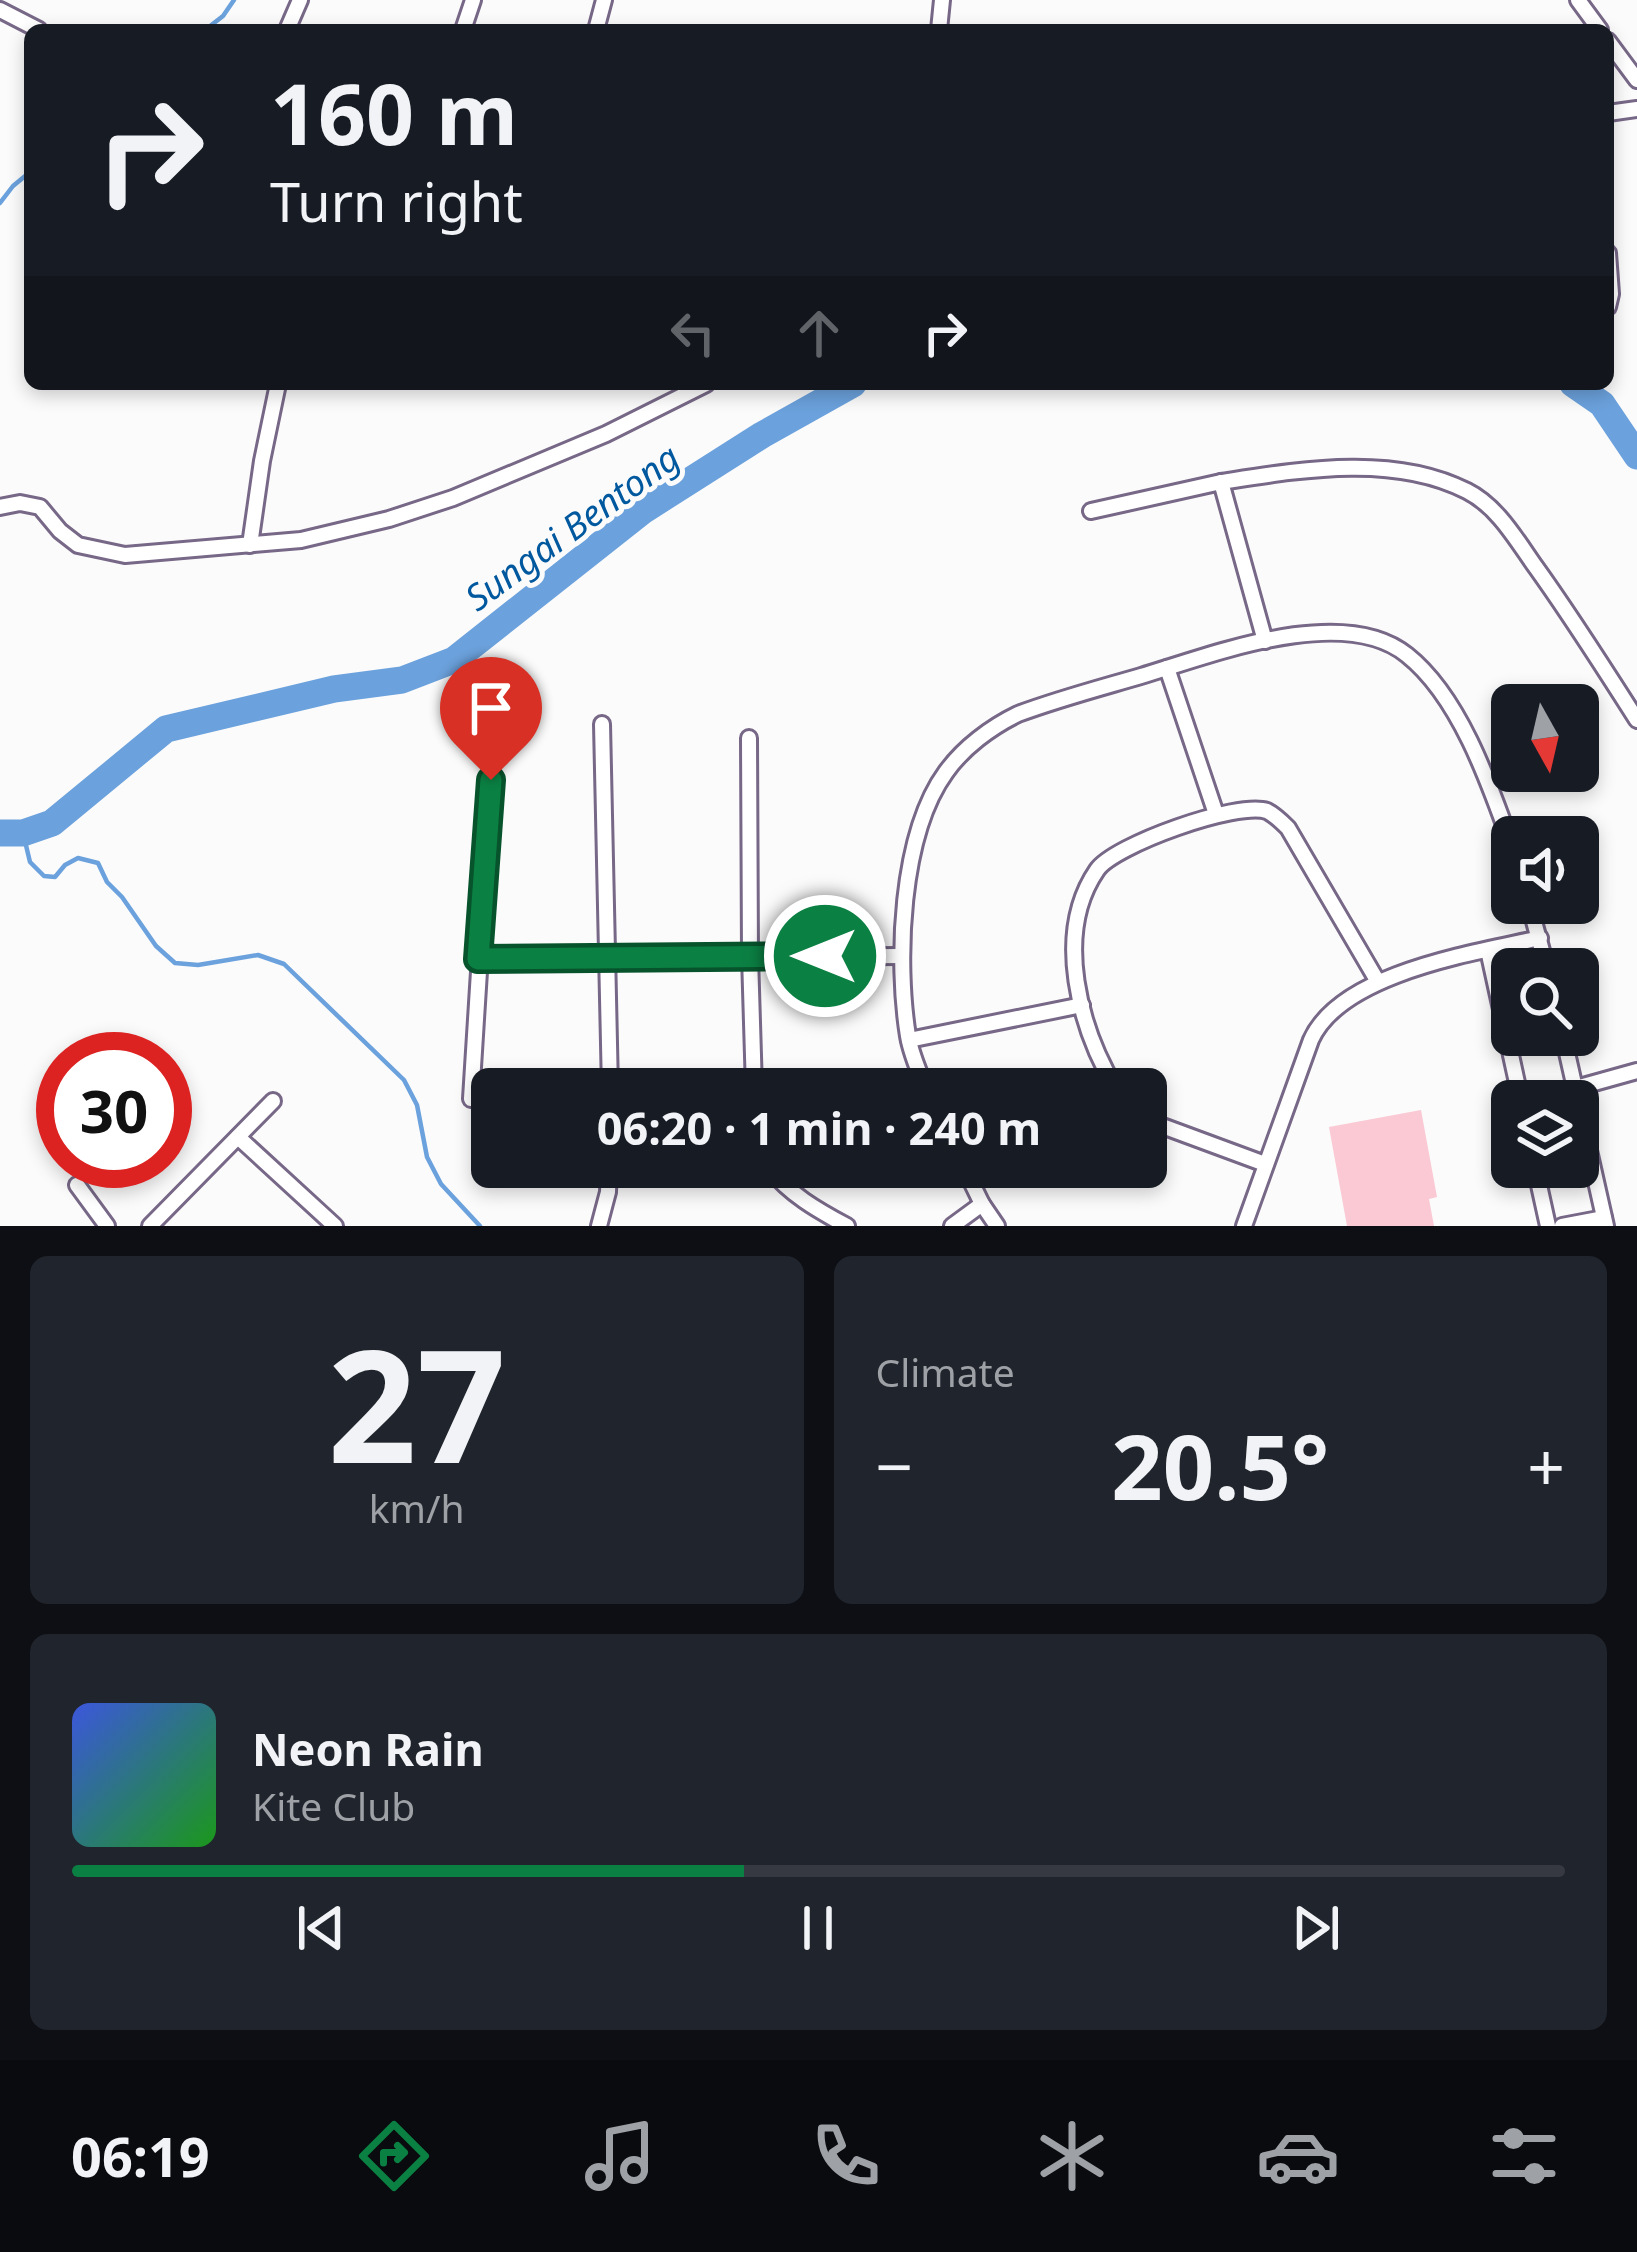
<!DOCTYPE html>
<meta charset="utf-8">
<style>
body{margin:0;font-family:"Noto Sans",sans-serif;background:#20242c;color:#f1f3f6;height:100vh;display:flex;flex-direction:column;font-size:45px;white-space:nowrap}
*{box-sizing:border-box;margin:0}
p{font-size:39px;color:#9ea1a6}
.icon{flex:none;width:66px;height:66px;fill:none;stroke:currentColor;stroke-width:2;stroke-linecap:round;stroke-linejoin:round}
.map{position:relative;height:1226px;overflow:hidden}
.drawer{display:flex;flex-direction:column;gap:30px;padding:30px;background:#0d0f14;flex:1}
.drawer>*{flex:none}
.hud{position:absolute;left:24px;top:24px;width:1590px;height:366px;border-radius:18px;box-shadow:0 6px 18px #0003;background:#171b24;color:#f1f3f6;overflow:hidden}
.needle{width:78px;rotate:172deg}
.controls{position:absolute;left:1491px;top:684px;display:grid;gap:24px}
.controls a{display:grid;place-items:center;width:108px;height:108px;border-radius:18px;background:#171b24;box-shadow:0 6px 18px #0003;font-size:60px}
.speed{position:absolute;left:36px;top:1032px;display:flex;gap:24px;font-size:60px;font-weight:700;text-align:center}
.speed>*{display:grid;place-content:center;width:156px;height:156px;border-radius:50%;background:#171b24;box-shadow:0 6px 18px #0003;line-height:1}
.speed .limit{border:18px solid #d22;background:#fff;color:#111}
.pin{position:absolute;display:grid;place-items:center;width:102px;height:102px;color:#fff;margin:-123px -51px;border-radius:50% 50% 50% 0;rotate:-45deg;box-shadow:0 0 12px #0007}
.pin .icon{rotate:45deg}
.me{position:absolute;width:132px;margin:-66px;rotate:270deg;stroke-linejoin:round;filter:drop-shadow(0 0 9px #0008)}
.turn{display:flex;align-items:center;gap:42px;height:252px;padding:0 48px;font-size:54px}
.turn .icon{width:156px;height:156px;stroke-width:2.5}
.turn b{display:block;font-size:84px;line-height:102px}
.lanes{display:flex;align-items:center;height:114px;padding:0 48px;background:#0003;justify-content:center;gap:60px;direction:ltr}
.lanes .off{opacity:.35}
.big{font-size:90px;font-weight:700;line-height:1.1}
.drawer .widget{flex:1;display:flex;flex-direction:column;justify-content:center;gap:18px;min-width:0;padding:0 42px;border-radius:18px;background:#20242c}
.drawer .dial{align-items:center;gap:0}
.dial b{font-size:156px;line-height:1}
.song{display:flex;align-items:center;gap:36px}
.cover{width:144px;height:144px;border-radius:18px;background:linear-gradient(135deg,hsl(230 70% 55%),hsl(120 70% 35%))}
.played{height:12px;border-radius:6px;background:linear-gradient(90deg,#0b8043 45%,#363941 45%)}
.keys{display:flex;justify-content:space-around;direction:ltr}
.heat{display:flex;justify-content:space-between;align-items:center;font-size:66px;direction:ltr}
.drawer .tiles{flex:1;display:grid;gap:30px;grid-template-columns:1fr 1fr}
.widget:last-child{grid-column:span 2}
.trip{position:absolute;left:471px;top:1068px;width:696px;height:120px;border-radius:18px;background:#171b24;box-shadow:0 6px 18px #0003;font-weight:700;line-height:120px;text-align:center}
.tab-bar{display:flex;height:192px;justify-content:space-around;align-items:center;background:#090b0e;color:#9ea1a6}
.tab-bar .icon{width:84px;height:84px}
.tab-bar .on{color:#0b8043}
.tab-bar b{font-size:54px;color:#f1f3f6}
.map>svg:first-child{display:block}
.green{fill:#fac9d4}
.lines{fill:none;stroke-linecap:round;stroke-linejoin:round}
.stream{stroke:#6ba1dc;stroke-width:4.5}
.river{stroke:#6ba1dc;stroke-width:27}
.minor-casing{stroke:#776887;stroke-width:20}
.minor{stroke:#fff;stroke-width:14}
.route-casing{stroke:#07532c;stroke-width:30}
.route{stroke:#0b8043;stroke-width:21}
.labels{text-anchor:middle;dominant-baseline:central;stroke-width:10;stroke-linejoin:round;paint-order:stroke}
.water-label{font-size:36px;font-style:italic;fill:#00589e;stroke:#fbfbfb}
</style>
<div class="map">
<svg width="1637" height="1226" viewBox="0 0 1637 1226">
<rect width="100%" height="100%" fill="#fbfbfb"/>
<polygon class="green" points="1421,1110 1437,1197 1429,1199 1434,1226 1347,1226 1329,1127"/>
<g class="lines">
<g class="stream">
<polyline points="205,30 223,16 234,0"/>
<polyline points="0,203 13,186 30,172"/>
<polyline points="23,833 30,862 44,876 55,877 65,865 78,858 98,863 107,882 122,897 156,946 175,963 198,965 258,955 284,964 404,1080 417,1105 427,1157 441,1184 480,1226"/>
</g>
<g class="river">
<polyline points="1573,384 1602,404 1637,456"/>
<polyline points="0,833 23,833 52,823 166,729 334,689 402,680 454,660 644,510 762,435 853,384"/>
</g>
<defs>
<g id="minor">
<polyline points="1578,0 1600,30"/>
<polyline points="0,10 39,30"/>
<polyline points="287,30 300,0"/>
<polyline points="463,30 473,0"/>
<polyline points="596,30 604,0"/>
<polyline points="939,30 942,0"/>
<polyline points="1608,41 1637,80"/>
<polyline points="1608,113 1637,109"/>
<polyline points="1608,253 1611,294 1608,307"/>
<polyline points="0,507 20,503 40,507 60,531 78,545 125,555 301,540 389,519 453,498 606,434 706,384"/>
<polyline points="1091,511 1221,482"/>
<polyline points="250,545 262,461 278,384"/>
<path d="M 1265,641 L 1221,482 C 1299,470 1393,453 1467,491 C 1497,506 1516,539 1535,566 C 1571,616 1604,668 1637,720"/>
<polyline points="1167,668 1216,814"/>
<polyline points="602,724 610,1089"/>
<polyline points="749,738 750,956 754,1089"/>
<polyline points="1529,903 1547,969"/>
<polyline points="1488,950 1521,1101"/>
<polyline points="478,959 901,956"/>
<polyline points="1563,1035 1606,1226"/>
<polyline points="909,1040 1082,1005"/>
<polyline points="1576,1088 1637,1071"/>
<path d="M 926,1089 C 919,1072 911,1054 908,1036 C 896,962 900,835 946,772 C 963,748 991,727 1018,714 C 1058,699 1100,688 1141,676 C 1211,655 1343,603 1407,655 C 1460,697 1490,785 1512,847"/>
<path d="M 1116,1089 C 1080,1029 1053,934 1097,870 C 1114,845 1237,801 1267,811 C 1275,815 1282,822 1288,828 L 1378,982"/>
<polyline points="471,1099 491,780"/>
<polyline points="1146,1120 1265,1164"/>
<polyline points="238,1137 335,1226"/>
<path d="M 768,1167 C 789,1194 817,1210 847,1226"/>
<polyline points="964,1167 982,1204 997,1226"/>
<polyline points="1535,1167 1548,1226"/>
<polyline points="77,1185 107,1226"/>
<polyline points="150,1226 273,1101"/>
<polyline points="599,1226 608,1192 609,1167"/>
<polyline points="952,1226 982,1204"/>
<path d="M 1244,1226 L 1311,1040 C 1341,973 1474,953 1540,938"/>
<polyline points="1562,1226 1604,1218"/>
</g>
</defs>
<use href="#minor" class="minor-casing"/>
<use href="#minor" class="minor"/>
</g>
<g class="lines">
<defs>
<polyline id="route" points="491,780 478,959 825,956"/>
</defs>
<use href="#route" class="route-casing"/>
<use href="#route" class="route"/>
</g>
<g class="labels">
<g class="water-label">
<text transform="translate(572 527) rotate(-36)">Sungai Bentong</text>
</g>
</g>
</svg>
<div class="controls">
<a><svg class="needle" viewBox="-14 -14 28 28"><path d="M0-13l5 13h-10z" fill="#e53935"/><path d="M0 13l5-13h-10z" fill="#9ea1a6"/></svg></a>
<a><svg class="icon" aria-label="sound" viewBox="0 0 24 24"><path d="M4 9h4l5-4v14l-5-4H4zM17 9q2 3 0 6"/></svg></a>
<a><svg class="icon" aria-label="search" viewBox="0 0 24 24"><circle cx="10" cy="10" r="6"/><path d="M15 15l6 6"/></svg></a>
<a><svg class="icon" aria-label="layers" viewBox="0 0 24 24"><path d="M12 4l9 5-9 5-9-5zM3 14l9 5 9-5"/></svg></a>
</div>
<div class="speed"><div class="limit">30</div></div>
<div class="pin" style="left:491px;top:780px;background:#d93025"><svg class="icon" aria-label="arrive" viewBox="0 0 24 24"><path d="M6 21V4h12l-3 4 3 4H6"/></svg></div>
<svg class="me" style="left:825px;top:956px" viewBox="-20 -20 40 40"><circle r="17" fill="#0b8043" stroke="#fff" stroke-width="3"/><path d="M0-11L8 9 0 5-8 9z" fill="#fff"/></svg>
<div class="trip">06:20 · 1 min · 240 m</div>
<div class="hud">
<div class="turn"><svg class="icon" aria-label="right" viewBox="0 0 24 24"><path d="M7 20v-9h11M14 6l5 5-5 5"/></svg><div><b>160 m</b>Turn right</div></div>
<div class="lanes"><svg class="icon off" aria-label="left" viewBox="0 0 24 24"><path d="M17 20v-9H6M10 6l-5 5 5 5"/></svg><svg class="icon off" aria-label="ahead" viewBox="0 0 24 24"><path d="M12 20V5M6 11l6-6 6 6"/></svg><svg class="icon" aria-label="right" viewBox="0 0 24 24"><path d="M7 20v-9h11M14 6l5 5-5 5"/></svg></div>
</div>
</div>
<section class="drawer">
<div class="tiles">
<div class="widget dial"><b>27</b><p>km/h</p></div>
<div class="widget"><p>Climate</p>
<div class="heat"><a>−</a><b class="big">20.5°</b><a>+</a></div>
</div>
<div class="widget">
<div class="song"><i class="cover"></i><div><b>Neon Rain</b><p>Kite Club</p></div></div>
<div class="played"></div>
<div class="keys"><svg class="icon" aria-label="previous" viewBox="0 0 24 24"><path d="M18 5L8 12l10 7zM5 5v14"/></svg><svg class="icon" aria-label="pause" viewBox="0 0 24 24"><path d="M8 5v14M16 5v14"/></svg><svg class="icon" aria-label="next" viewBox="0 0 24 24"><path d="M6 5l10 7-10 7zM19 5v14"/></svg></div>
</div>
</div>
</section>
<nav class="tab-bar">
<b>06:19</b>
<svg class="icon on" aria-label="directions" viewBox="0 0 24 24"><path d="M12 3l9 9-9 9-9-9zM9 14v-3h6M13 9l2 2-2 2"/></svg>
<svg class="icon" aria-label="music" viewBox="0 0 24 24"><path d="M9 18V5l10-2v13"/><circle cx="6" cy="18" r="3"/><circle cx="16" cy="16" r="3"/></svg>
<svg class="icon" aria-label="phone" viewBox="0 0 24 24"><path d="M5 4h4l2 5-3 2q2 4 5 5l2-3 5 2v4C11 20 4 13 5 4z"/></svg>
<svg class="icon" aria-label="climate" viewBox="0 0 24 24"><path d="M12 3v18M4 7l16 10M4 17L20 7"/></svg>
<svg class="icon" aria-label="car" viewBox="0 0 24 24"><path d="M5 17H2v-5l4-1 3-4h7l3 4 3 1v5h-3M9 17h6M6 11h13"/><circle cx="7" cy="17" r="2"/><circle cx="17" cy="17" r="2"/></svg>
<svg class="icon" aria-label="filters" viewBox="0 0 24 24"><path d="M4 7h16M4 17h16"/><circle cx="9" cy="7" r="2"/><circle cx="15" cy="17" r="2"/></svg>
</nav>
